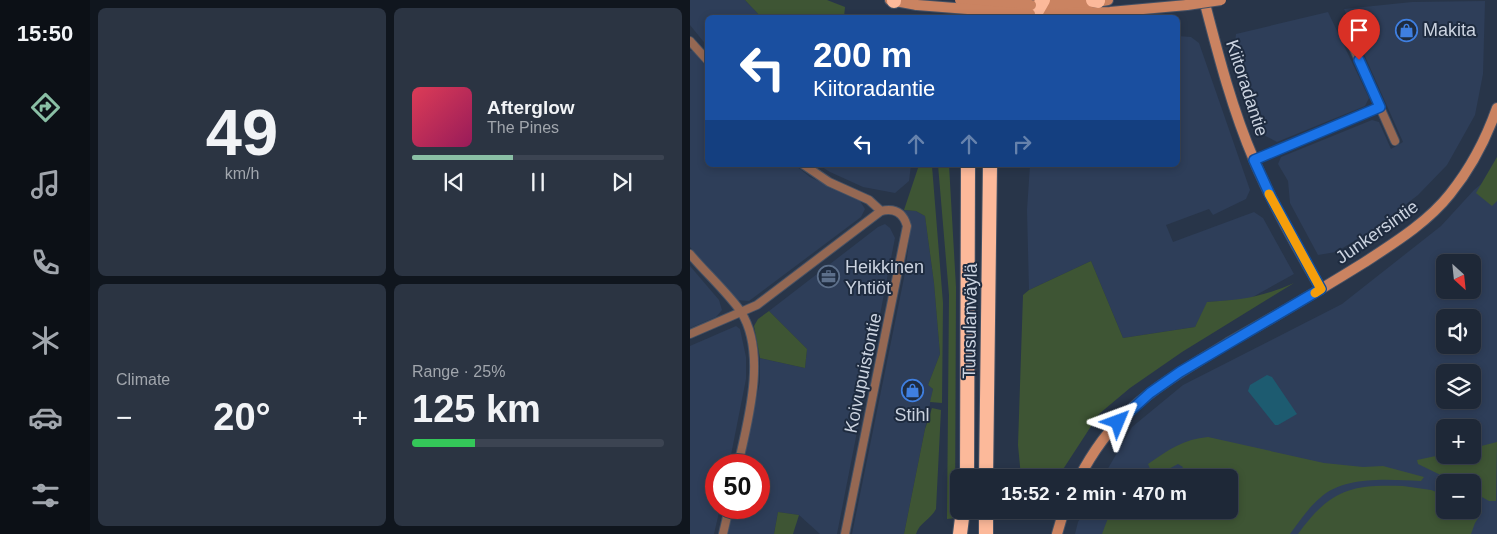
<!DOCTYPE html>
<meta charset="utf-8">
<style>
body{margin:0;font-family:Arial,sans-serif;background:#2b3442;color:#f1f3f6;height:100vh;display:flex;flex-direction:column;font-size:19px;white-space:nowrap}
*{box-sizing:border-box;margin:0}
p{font-size:16px;color:#a1a6ad}
.icon{flex:none;width:28px;height:28px;fill:none;stroke:currentColor;stroke-width:2;stroke-linecap:round;stroke-linejoin:round}
.map{position:relative;flex:1;overflow:hidden}
.details{display:flex;flex-direction:column;gap:8px;padding:8px;background:#10161e;width:600px}
.details>*{flex:none}
.hud{position:absolute;left:15px;top:15px;width:475px;height:152px;border-radius:8px;box-shadow:0 2px 8px #0003,0 0 0 1px #3c4452;background:#1a4fa0;color:#fff;overflow:hidden}
.needle{width:32px;rotate:153deg}
.controls{position:absolute;left:746px;top:254px;display:grid;gap:10px}
.controls a{display:grid;place-items:center;width:45px;height:45px;border-radius:8px;background:#1e2837;box-shadow:0 2px 8px #0003,0 0 0 1px #3c4452;font-size:25px}
.speed{position:absolute;left:15px;top:454px;display:flex;gap:10px;font-size:25px;font-weight:700;text-align:center}
.speed>*{display:grid;place-content:center;width:65px;height:65px;border-radius:50%;background:#1e2837;box-shadow:0 2px 8px #0003,0 0 0 1px #3c4452;line-height:1}
.speed .limit{border:8px solid #d22;background:#fff;color:#111}
.pin{position:absolute;display:grid;place-items:center;width:42px;height:42px;color:#fff;margin:-51px -21px;border-radius:50% 50% 50% 0;rotate:-45deg;box-shadow:0 0 5px #0007}
.pin .icon{rotate:45deg}
.me{position:absolute;width:55px;margin:-28px;rotate:46deg;stroke-linejoin:round;filter:drop-shadow(0 0 4px #0008)}
.turn{display:flex;align-items:center;gap:18px;height:105px;padding:0 25px;font-size:22px}
.turn .icon{width:65px;height:65px;stroke-width:2.5}
.turn b{display:block;font-size:35px;line-height:42px}
.lanes{display:flex;align-items:center;height:48px;padding:0 25px;background:#0003;justify-content:center;gap:25px;direction:ltr}
.lanes .off{opacity:.35}
.big{font-size:38px;font-weight:700;line-height:1.1}
.details .tile{flex:1;display:flex;flex-direction:column;justify-content:center;gap:8px;min-width:0;padding:0 18px;border-radius:8px;background:#2b3442}
.details .dial{align-items:center;gap:0}
.dial b{font-size:65px;line-height:1}
.song{display:flex;align-items:center;gap:15px}
.cover{width:60px;height:60px;border-radius:8px;background:linear-gradient(135deg,hsl(350 70% 55%),hsl(330 70% 35%))}
.played{height:5px;border-radius:2px;background:linear-gradient(90deg,#8abfa5 40%,#3c4452 40%)}
.keys{display:flex;justify-content:space-around;direction:ltr}
.heat{display:flex;justify-content:space-between;align-items:center;font-size:28px;direction:ltr}
.charge{height:8px;border-radius:4px;background:linear-gradient(90deg,#34c759 25%,#3c4452 0)}
.details .tiles{flex:1;display:grid;gap:8px;grid-template-columns:repeat(2,1fr)}
.trip{position:absolute;left:260px;top:469px;width:288px;height:50px;border-radius:8px;background:#1e2837;box-shadow:0 2px 8px #0003,0 0 0 1px #3c4452;font-weight:700;line-height:50px;text-align:center}
main{display:flex;flex:1;min-height:0}
.tabs{display:flex;flex-direction:column;width:90px;justify-content:space-around;align-items:center;background:#0c1016;color:#a1a6ad}
.tabs .icon{width:35px;height:35px}
.tabs .on{color:#8abfa5}
.tabs b{font-size:22px;color:#f1f3f6}
.map>svg:first-child{display:block}
.built{fill:#2e3e59;fill-rule:evenodd}
.green{fill:#3e5534}
.water{fill:#1d5b70}
.lines{fill:none;stroke-linecap:round;stroke-linejoin:round}
.street-casing{stroke:#455164;stroke-width:10}
.secondary-casing{stroke:#455164;stroke-width:12}
.highway-casing{stroke:#455164;stroke-width:16}
.street{stroke:#956853;stroke-width:8}
.secondary{stroke:#ca8361;stroke-width:10}
.highway{stroke:#fcb99a;stroke-width:14}
.secondary-bridge-casing{stroke:#455164;stroke-width:12;stroke-linecap:butt}
.secondary-bridge{stroke:#ca8361;stroke-width:10}
.route-casing{stroke:#114b97;stroke-width:12}
.route{stroke:#1a73e8;stroke-width:9}
.slow{stroke:#f59e0b;stroke-width:9}
.labels{text-anchor:middle;dominant-baseline:central;stroke-width:4;stroke-linejoin:round;paint-order:stroke}
.poi-label{font-size:18px;fill:#cbd3e0;stroke:#1e2b3f;text-anchor:start}
.street-label{font-size:18px;fill:#cbd3e0;stroke:#1e2b3f}
</style>
<main>
<nav class="tabs">
<b>15:50</b>
<svg class="icon on" aria-label="directions" viewBox="0 0 24 24"><path d="M12 3l9 9-9 9-9-9zM9 14v-3h6M13 9l2 2-2 2"/></svg>
<svg class="icon" aria-label="music" viewBox="0 0 24 24"><path d="M9 18V5l10-2v13"/><circle cx="6" cy="18" r="3"/><circle cx="16" cy="16" r="3"/></svg>
<svg class="icon" aria-label="phone" viewBox="0 0 24 24"><path d="M5 4h4l2 5-3 2q2 4 5 5l2-3 5 2v4C11 20 4 13 5 4z"/></svg>
<svg class="icon" aria-label="climate" viewBox="0 0 24 24"><path d="M12 3v18M4 7l16 10M4 17L20 7"/></svg>
<svg class="icon" aria-label="car" viewBox="0 0 24 24"><path d="M5 17H2v-5l4-1 3-4h7l3 4 3 1v5h-3M9 17h6M6 11h13"/><circle cx="7" cy="17" r="2"/><circle cx="17" cy="17" r="2"/></svg>
<svg class="icon" aria-label="filters" viewBox="0 0 24 24"><path d="M4 7h16M4 17h16"/><circle cx="9" cy="7" r="2"/><circle cx="15" cy="17" r="2"/></svg>
</nav>
<section class="details">
<div class="tiles">
<div class="tile dial"><b>49</b><p>km/h</p></div>
<div class="tile">
<div class="song"><i class="cover"></i><div><b>Afterglow</b><p>The Pines</p></div></div>
<div class="played"></div>
<div class="keys"><svg class="icon" aria-label="previous" viewBox="0 0 24 24"><path d="M18 5L8 12l10 7zM5 5v14"/></svg><svg class="icon" aria-label="pause" viewBox="0 0 24 24"><path d="M8 5v14M16 5v14"/></svg><svg class="icon" aria-label="next" viewBox="0 0 24 24"><path d="M6 5l10 7-10 7zM19 5v14"/></svg></div>
</div>
<div class="tile"><p>Climate</p>
<div class="heat"><a>−</a><b class="big">20°</b><a>+</a></div>
</div>
<div class="tile"><p>Range · 25%</p><b class="big">125 km</b><div class="charge"></div></div>
</div>
</section>
<div class="map">
<svg width="807" height="534" viewBox="0 0 807 534">
<rect width="100%" height="100%" fill="#283549"/>
<g class="built">
<polygon points="0,0 55,0 71,17 18,18 17,46 0,25"/>
<polygon points="795,1 793,74 785,115 757,165 728,195 684,229 646,252 628,255 600,203 598,181 588,164 591,157 682,120 689,122 701,149 713,142 654,9 722,2"/>
<polygon points="638,12 679,98 675,106 587,142 568,132 552,87 544,52 546,34"/>
<polygon points="488,36 501,37 509,43 560,190 556,199 523,215 519,209 476,225 483,242 564,212 573,218 604,274 559,299 518,302 505,327 433,338 401,261 339,290 337,210 340,165 488,165"/>
<polygon points="0,51 3,51 17,68 18,165 105,165 120,177 170,201 175,209 171,217 59,301 46,300 0,247"/>
<polygon points="129,165 221,165 219,181 205,193 173,187 140,172"/>
<path d="M 807,171 L 807,534 L 385,534 L 388,522 L 395,510 L 539,510 L 539,478 L 413,477 L 442,427 L 493,385 L 652,304 L 751,226 L 784,190 ZM 755,262 L 782,262 L 782,290 L 755,290 ZM 755,318 L 782,318 L 782,345 L 755,345 ZM 755,372 L 782,372 L 782,400 L 755,400 ZM 755,428 L 782,428 L 782,455 L 755,455 ZM 755,482 L 782,482 L 782,510 L 755,510 Z"/>
<polygon points="214,210 226,211 235,216 244,283 250,354 238,385 243,389 214,534 162,534 215,273 221,226"/>
<polygon points="195,224 200,228 205,238 147,534 130,534 109,515 88,512 84,534 38,534 43,508 69,508 69,465 52,465 70,382 70,358 115,368 117,349 79,311 188,227"/>
<polygon points="0,266 29,300 32,310 26,317 0,328"/>
<polygon points="46,326 50,329 56,357 56,379 39,465 26,465 26,508 30,508 24,534 0,534 0,346"/>
</g>
<g class="green">
<polygon points="55,0 137,0 155,7 154,17 71,17"/>
<polygon points="807,157 807,201 802,206 786,193"/>
<polygon points="229,165 242,166 253,303 252,403 240,402 243,389 238,385 250,354 244,283 235,216 226,211 214,210"/>
<polygon points="248,165 259,165 266,287 265,518 257,519 259,295"/>
<path d="M 401,261 L 433,338 L 505,327 L 517,302 C 553,300 572,297 604,283 L 492,352 L 440,388 L 409,414 L 368,477 L 331,477 L 328,445 L 333,295 L 339,290 Z"/>
<polygon points="79,311 117,349 115,368 70,358 64,326 68,319"/>
<path d="M 242,408 L 251,410 L 246,509 C 241,519 229,523 226,534 L 214,534 L 235,429 Z"/>
<path d="M 518,437 L 634,463 L 673,467 L 693,466 L 734,477 L 731,481 C 700,480 655,475 630,498 C 618,508 609,522 600,534 L 412,534 L 421,510 L 539,510 L 539,478 L 486,477 L 493,467 L 488,464 L 471,473 L 461,471 L 458,464 C 478,450 494,439 518,437 Z"/>
<polygon points="807,442 806,501 799,501 783,492 782,482 765,482 728,464 727,460 755,454 782,455 783,448"/>
<path d="M 713,486 L 741,490 L 755,495 L 755,510 L 782,510 L 783,505 L 791,508 L 792,512 L 785,523 L 781,534 L 608,534 C 640,490 660,484 713,486 Z"/>
<polygon points="88,512 109,515 103,534 84,534"/>
</g>
<polygon class="water" points="577,375 582,377 607,414 588,425 585,425 558,391 560,385"/>
<g class="lines">
<defs>
<g id="street">
<polyline points="655,29 705,141"/>
<polyline points="0,41 18,61"/>
<polyline points="564,160 690,107"/>
<path d="M 114,165 L 139,182 L 179,200 L 191,211 C 204,208 213,212 217,226 L 155,534"/>
<path d="M 0,254 C 14,271 40,295 51,312 C 77,353 58,421 48,465"/>
<polyline points="0,334 67,305 191,211"/>
<polyline points="33,534 39,508"/>
</g>
<g id="secondary">
<polyline points="200,0 227,5"/>
<path d="M 514,0 C 528,54 542,109 564,160 C 583,205 607,247 631,289"/>
<polyline points="345,5 395,4 418,0"/>
<polyline points="340,14 420,12 497,5"/>
<path d="M 389,478 C 402,453 418,430 439,411 C 468,384 504,364 538,343 C 584,317 630,290 675,262 C 704,243 738,222 760,194 C 781,168 796,139 807,108"/>
<polyline points="367,534 374,510"/>
</g>
<g id="highway">
<polyline points="204,0 204,1"/>
<polyline points="403,0 408,1"/>
<polyline points="345,14 353,0"/>
<polyline points="280,18 281,0"/>
<polyline points="277,478 278,165"/>
<polyline points="296,478 300,165"/>
<polyline points="270,534 273,510"/>
<polyline points="296,534 296,510"/>
</g>
</defs>
<use href="#street" class="street-casing"/>
<use href="#secondary" class="secondary-casing"/>
<use href="#highway" class="highway-casing"/>
<use href="#street" class="street"/>
<use href="#secondary" class="secondary"/>
<use href="#highway" class="highway"/>
<defs>
<g id="secondary-bridge">
<polyline points="270,0 341,5"/>
<polyline points="227,5 340,14"/>
<polyline points="497,5 531,0"/>
</g>
</defs>
<use href="#secondary-bridge" class="secondary-bridge-casing"/>
<use href="#secondary-bridge" class="secondary-bridge"/>
</g>
<g class="lines">
<defs>
<polyline id="route" points="428,422 460,393 490,372 631,289 581,197 564,160 690,107 669,60"/>
</defs>
<use href="#route" class="route-casing"/>
<use href="#route" class="route"/>
<polyline class="slow" points="579,194 631,289 625,293"/>
</g>
<defs>
<symbol id="shop-ring" viewBox="-11 -11 22 22"><circle r="9.5" fill="#1e2b3f" stroke="#3f7fe0" stroke-width="1.5"/><path d="M-5-2.5h2.3a2.7 3.5 0 0 1 5.4 0H5L5.5 6h-11ZM-1.5-2.5h3a1.5 2.3 0 0 0-3 0Z" fill="#3f7fe0"/></symbol>
<symbol id="office-ring" viewBox="-11 -11 22 22"><circle r="9.5" fill="#1e2b3f" stroke="#5c6f8a" stroke-width="1.5"/><path d="M-6-3h4V-5.5h4V-3h4V5H-6ZM-1-4.5V-3h2v-1.5ZM-6 0V1H6V0Z" fill="#5c6f8a"/></symbol>
</defs>
<g fill-rule="evenodd">
<use href="#shop-ring" x="704" y="18" width="25" height="25"/>
<use href="#office-ring" x="126" y="264" width="25" height="25"/>
<use href="#shop-ring" x="210" y="378" width="25" height="25"/>
</g>
<g class="labels">
<g class="poi-label">
<text x="733" y="30">Makita</text>
<text x="155" y="267">Heikkinen<tspan x="155" dy="21">Yhtiöt</tspan></text>
<text x="222" y="415" text-anchor="middle">Stihl</text>
</g>
<g class="street-label">
<text transform="translate(557 88) rotate(72)">Kiitoradantie</text>
<text transform="translate(687 232) rotate(-35)">Junkersintie</text>
<text transform="translate(280 321) rotate(-89)">Tuusulanväylä</text>
<text transform="translate(173 373) rotate(-78)">Koivupuistontie</text>
</g>
</g>
</svg>
<div class="controls">
<a><svg class="needle" viewBox="-14 -14 28 28"><path d="M0-13l5 13h-10z" fill="#e53935"/><path d="M0 13l5-13h-10z" fill="#a1a6ad"/></svg></a>
<a><svg class="icon" aria-label="sound" viewBox="0 0 24 24"><path d="M4 9h4l5-4v14l-5-4H4zM17 9q2 3 0 6"/></svg></a>
<a><svg class="icon" aria-label="layers" viewBox="0 0 24 24"><path d="M12 4l9 5-9 5-9-5zM3 14l9 5 9-5"/></svg></a>
<a>+</a>
<a>−</a>
</div>
<div class="speed"><div class="limit">50</div></div>
<div class="pin" style="left:669px;top:60px;background:#d93025"><svg class="icon" aria-label="arrive" viewBox="0 0 24 24"><path d="M6 21V4h12l-3 4 3 4H6"/></svg></div>
<svg class="me" style="left:428px;top:422px" viewBox="-20 -20 40 40"><path d="M0-17L14 15 0 8-14 15z" fill="#1a73e8" stroke="#fff" stroke-width="4"/></svg>
<div class="trip">15:52 · 2 min · 470 m</div>
<div class="hud">
<div class="turn"><svg class="icon" aria-label="left" viewBox="0 0 24 24"><path d="M17 20v-9H6M10 6l-5 5 5 5"/></svg><div><b>200 m</b>Kiitoradantie</div></div>
<div class="lanes"><svg class="icon" aria-label="left" viewBox="0 0 24 24"><path d="M17 20v-9H6M10 6l-5 5 5 5"/></svg><svg class="icon off" aria-label="ahead" viewBox="0 0 24 24"><path d="M12 20V5M6 11l6-6 6 6"/></svg><svg class="icon off" aria-label="ahead" viewBox="0 0 24 24"><path d="M12 20V5M6 11l6-6 6 6"/></svg><svg class="icon off" aria-label="right" viewBox="0 0 24 24"><path d="M7 20v-9h11M14 6l5 5-5 5"/></svg></div>
</div>
</div>
</main>
